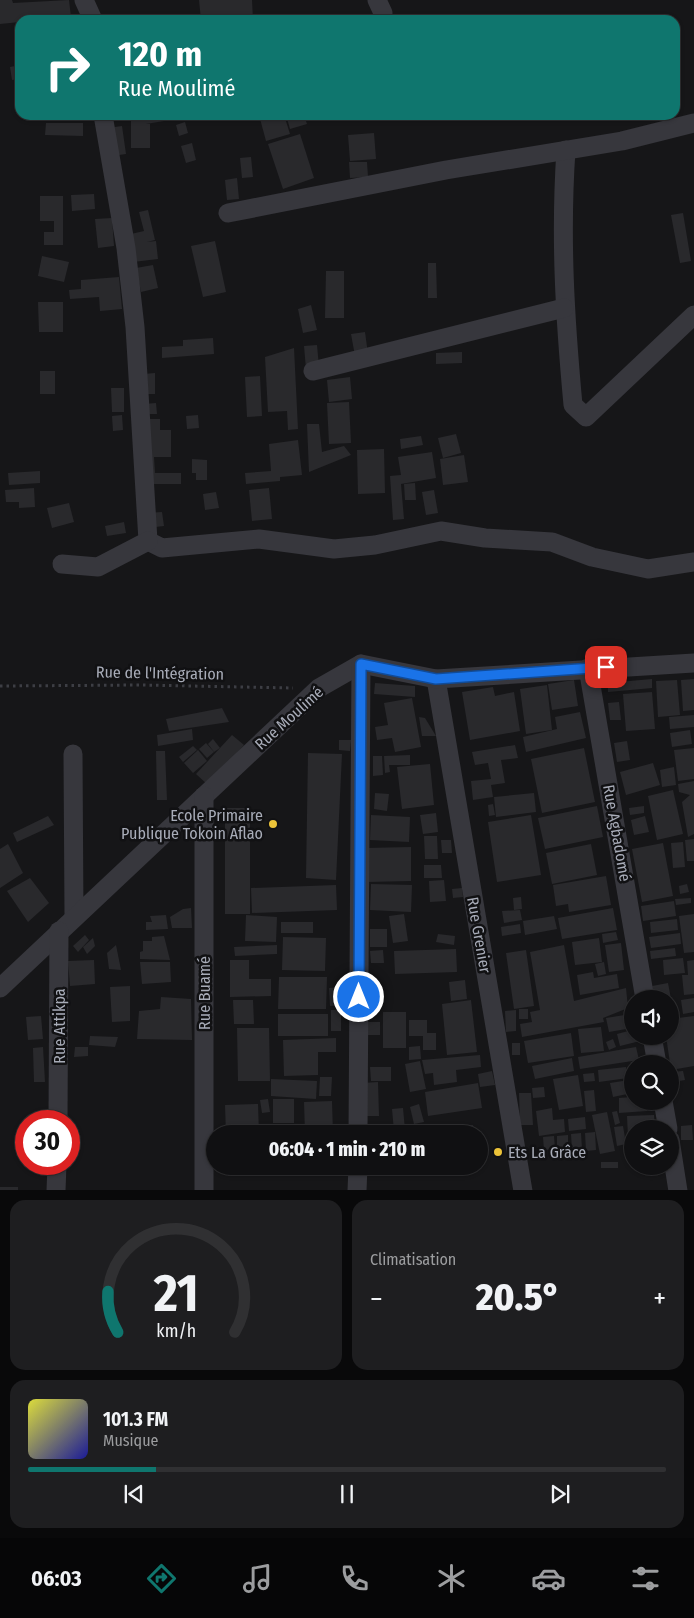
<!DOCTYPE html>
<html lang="fr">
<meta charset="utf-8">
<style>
body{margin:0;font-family:"Fira Sans Condensed",sans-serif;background:#1e1e20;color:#f1f3f6;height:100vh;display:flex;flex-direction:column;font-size:19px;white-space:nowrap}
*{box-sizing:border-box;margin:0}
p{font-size:16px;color:#9c9d9f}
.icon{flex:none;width:28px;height:28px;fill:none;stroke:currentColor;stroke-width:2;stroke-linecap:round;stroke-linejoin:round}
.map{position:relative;height:1190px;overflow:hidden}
.side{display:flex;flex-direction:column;gap:10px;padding:10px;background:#09090a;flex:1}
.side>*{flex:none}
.guide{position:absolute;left:15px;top:15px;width:665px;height:105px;border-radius:15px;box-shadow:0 1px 4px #0004,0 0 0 1px #303032;background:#0f766e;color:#fff;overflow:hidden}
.tools{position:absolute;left:624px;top:990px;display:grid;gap:10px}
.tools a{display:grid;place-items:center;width:55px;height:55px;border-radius:50%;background:#101012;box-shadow:0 1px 4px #0004,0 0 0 1px #303032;font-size:25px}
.speed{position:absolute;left:15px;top:1110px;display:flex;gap:10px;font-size:25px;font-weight:700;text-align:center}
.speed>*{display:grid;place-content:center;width:65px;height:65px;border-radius:50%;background:#101012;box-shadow:0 1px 4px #0004,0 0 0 1px #303032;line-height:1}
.speed .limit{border:8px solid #d22;background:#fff;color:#111}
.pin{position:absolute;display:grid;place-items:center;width:42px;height:42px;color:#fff;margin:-21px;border-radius:10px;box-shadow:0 2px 8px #0006}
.me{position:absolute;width:55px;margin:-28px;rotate:0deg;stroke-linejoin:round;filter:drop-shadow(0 0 4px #0008)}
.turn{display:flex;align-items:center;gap:18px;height:105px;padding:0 20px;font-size:22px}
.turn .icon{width:65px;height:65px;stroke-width:2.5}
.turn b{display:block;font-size:35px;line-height:42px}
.big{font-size:38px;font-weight:800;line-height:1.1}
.side .tile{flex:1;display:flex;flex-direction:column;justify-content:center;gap:8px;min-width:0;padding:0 18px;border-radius:15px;background:#1e1e20}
.side .dial{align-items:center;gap:0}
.dial svg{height:130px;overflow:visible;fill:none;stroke:#303032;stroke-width:7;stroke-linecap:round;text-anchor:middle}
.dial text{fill:#f1f3f6;stroke:none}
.song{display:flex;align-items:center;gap:15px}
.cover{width:60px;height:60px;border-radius:8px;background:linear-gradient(135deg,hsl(60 70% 55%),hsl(240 70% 35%))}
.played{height:5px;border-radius:2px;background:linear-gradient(90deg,#0f766e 20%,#303032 20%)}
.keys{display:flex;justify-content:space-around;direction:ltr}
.heat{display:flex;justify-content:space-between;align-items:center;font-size:28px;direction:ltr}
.side .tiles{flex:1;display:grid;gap:10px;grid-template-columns:1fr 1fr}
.tile:last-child{grid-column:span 2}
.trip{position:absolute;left:206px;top:1125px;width:282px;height:50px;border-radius:25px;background:#101012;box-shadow:0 1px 4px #0004,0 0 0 1px #303032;font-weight:800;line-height:50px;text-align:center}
.dock{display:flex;height:80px;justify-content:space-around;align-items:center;background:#060607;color:#9c9d9f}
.dock .icon{width:35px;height:35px}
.dock .on{color:#0f766e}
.dock b{font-size:22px;color:#f1f3f6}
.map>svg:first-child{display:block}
.building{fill:#29292c}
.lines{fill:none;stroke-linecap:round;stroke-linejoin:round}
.path{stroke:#3d3e44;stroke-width:3;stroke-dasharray:2.5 4;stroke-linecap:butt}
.minor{stroke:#37373d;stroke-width:19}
.route-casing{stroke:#114b97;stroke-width:12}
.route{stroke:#1a73e8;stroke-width:9}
.poi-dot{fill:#ecc339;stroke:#111113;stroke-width:2}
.labels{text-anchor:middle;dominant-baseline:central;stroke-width:5;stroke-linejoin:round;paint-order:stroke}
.street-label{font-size:16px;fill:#a8acb8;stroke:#111113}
.poi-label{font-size:16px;fill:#a8acb8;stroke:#111113;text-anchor:end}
</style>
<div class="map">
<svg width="694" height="1191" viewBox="0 0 694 1191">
<rect width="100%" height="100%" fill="#161618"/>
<g class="building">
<polygon points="0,0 12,0 13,3 69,0 71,17 20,20 20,22 0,24"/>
<polygon points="199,0 252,0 253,20 201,20"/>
<polygon points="20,65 20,79 12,80 10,67"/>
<polygon points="131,115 169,115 170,120 146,124 150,124 150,148 131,148"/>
<polygon points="259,115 277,115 278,119 285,118 290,134 266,141"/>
<polygon points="286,115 304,115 307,124 290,129"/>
<polygon points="185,122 188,133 179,136 176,125"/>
<polygon points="46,123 83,123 83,136 45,135"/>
<polygon points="122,126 126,154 112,156 108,128"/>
<polygon points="374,133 376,159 350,161 348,135"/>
<polygon points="300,134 314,178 283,189 268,144"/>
<polygon points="192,143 196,160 186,163 181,146"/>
<polygon points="251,157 253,177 242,178 240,158"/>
<polygon points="349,162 367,162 368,177 350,178"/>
<polygon points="237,178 239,199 227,200 225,180"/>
<polygon points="94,194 95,209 72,211 71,195"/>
<polygon points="40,196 63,196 63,245 44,245 44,232 54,232 54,221 40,221"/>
<polygon points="148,210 155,240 147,242 156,241 158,259 133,262 131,234 144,231 139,212"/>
<polygon points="683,213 691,261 680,263 671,215"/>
<polygon points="112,218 114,246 98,248 95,219"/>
<polygon points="215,241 226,292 203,297 191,246"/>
<polygon points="42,256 69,262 64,282 38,276"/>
<polygon points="428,263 436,263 437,298 428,298"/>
<polygon points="153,265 158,288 141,292 136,268"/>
<polygon points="326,271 344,271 344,318 325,318"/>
<polygon points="119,277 122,309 100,311 99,297 70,299 69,290 81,289 81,280"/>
<polygon points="38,302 63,302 63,332 39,332"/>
<polygon points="311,305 317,330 303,333 298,309"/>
<polygon points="365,332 368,354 355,356 351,334"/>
<polygon points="213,338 214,354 162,358 162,347 183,346 183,340"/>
<polygon points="317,345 319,367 306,369 304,346"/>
<polygon points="294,348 298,429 288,430 287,411 268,412 265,357"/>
<polygon points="462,352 462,363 436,364 436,353"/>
<rect x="40" y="371" width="15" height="23"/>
<polygon points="155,373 155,394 144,394 144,374"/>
<polygon points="260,376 262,416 247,417 245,377"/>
<polygon points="350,377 352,399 329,402 327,380"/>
<polygon points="111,388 124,388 124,412 112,412"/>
<polygon points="349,402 351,443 329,444 327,403"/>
<polygon points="156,403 157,414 145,414 144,404"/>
<polygon points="122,415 123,430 113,431 112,416"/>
<polygon points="198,415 199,428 187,429 186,416"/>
<polygon points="146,419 160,419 160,430 171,430 171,457 154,457 155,473 181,473 181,484 147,484"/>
<polygon points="307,424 319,424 322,452 344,446 351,455 309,472"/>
<polygon points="456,434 461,453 443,458 438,438"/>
<polygon points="421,436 423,445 401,449 400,439"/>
<polygon points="298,440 302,475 280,477 280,481 246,484 245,473 271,471 269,444"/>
<polygon points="384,449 385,493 358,494 357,450"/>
<polygon points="432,452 436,478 401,484 404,519 393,520 390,476 401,475 398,457"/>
<polygon points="464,455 468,482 443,485 440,459"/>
<polygon points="192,459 207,460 207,480 196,480 196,473 192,473"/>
<polygon points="40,471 40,483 9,485 8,473"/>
<polygon points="415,483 416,500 405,500 404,484"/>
<polygon points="34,488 35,507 19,508 19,502 6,502 5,490"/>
<polygon points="269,488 272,519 252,521 249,490"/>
<polygon points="434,490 438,513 426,515 422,492"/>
<polygon points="216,492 219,508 205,510 203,494"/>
<polygon points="69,503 74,522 52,528 47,508"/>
<polygon points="162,512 164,526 147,528 146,513"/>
<polygon points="124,522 126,533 107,536 105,526"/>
<polygon points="652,679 652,688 608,692 608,683"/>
<polygon points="694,679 694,710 683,711 681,680"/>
<polygon points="574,680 578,706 552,710 548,684"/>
<polygon points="677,680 680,715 658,717 656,681"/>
<polygon points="375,683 415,686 415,697 374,694"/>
<polygon points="547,685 552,730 526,734 520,689"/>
<polygon points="493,687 495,696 514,692 520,731 470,740 462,692"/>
<polygon points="652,692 655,729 626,731 623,694"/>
<polygon points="412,698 421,747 395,752 392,738 377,740 375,727 388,725 384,703"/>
<polygon points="619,702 621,720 610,720 608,703"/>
<polygon points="222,708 229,722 169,731 166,719"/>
<polygon points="580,712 586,738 526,752 523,737 557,729 555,717"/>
<polygon points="694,715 694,727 670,729 669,717"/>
<polygon points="419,717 425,718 436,736 422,736"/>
<polygon points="192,729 193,740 158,746 157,735"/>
<polygon points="690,730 692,744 672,747 670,733"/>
<polygon points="232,735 244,745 208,785 196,774"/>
<polygon points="213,739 220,748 214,752 208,744"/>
<polygon points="339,740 351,740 350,751 339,750"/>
<polygon points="627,741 630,760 617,762 614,743"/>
<polygon points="206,743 214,752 207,758 199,749"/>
<polygon points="515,745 518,758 501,760 505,783 491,785 493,797 473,800 471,781 491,779 488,763 475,765 472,752"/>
<polygon points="193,746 197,750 183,762 179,757"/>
<polygon points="584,748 595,802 542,813 531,759"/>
<polygon points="694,748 694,779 678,781 674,750"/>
<polygon points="198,750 207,761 193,773 184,763"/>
<polygon points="156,751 165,751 167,800 157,800"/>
<polygon points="308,753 342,754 336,880 306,878"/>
<polygon points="410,755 410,765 389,765 390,772 385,773 384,756"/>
<polygon points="373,756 382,756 383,775 373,776"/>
<polygon points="653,763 660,785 626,795 620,772"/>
<polygon points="430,764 434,805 402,809 397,767"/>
<polygon points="674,767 676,785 662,787 660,770"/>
<polygon points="694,781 694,834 688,837 682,802 690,795 679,792 678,784"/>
<polygon points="673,790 683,834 657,840 648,796"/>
<polygon points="375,793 389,794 387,811 374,809"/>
<polygon points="534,793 536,812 496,817 494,797"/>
<polygon points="493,804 495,815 489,816 488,805"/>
<polygon points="597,806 603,837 545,849 538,818"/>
<polygon points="644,806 644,813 630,815 629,808"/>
<rect x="225" y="808" width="25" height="106"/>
<polygon points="436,813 438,832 423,834 420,815"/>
<polygon points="371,815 410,817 409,842 370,840"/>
<polygon points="531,815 541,875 497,882 488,822"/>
<polygon points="48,816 54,825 17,842 13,833"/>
<polygon points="645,816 649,832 634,835 631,820"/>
<polygon points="424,836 437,836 438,859 425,859"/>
<polygon points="694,839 694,861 687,861 685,840"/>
<polygon points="441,840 451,840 452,853 442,853"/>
<polygon points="683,842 685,867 673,868 671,843"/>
<polygon points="663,843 673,896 642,902 632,849"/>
<polygon points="8,844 23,873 0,888 0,849"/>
<polygon points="591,844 597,875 552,884 546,853"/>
<polygon points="411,847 411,881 367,882 366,848"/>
<polygon points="424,865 441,865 442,878 424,878"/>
<polygon points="606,876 611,905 569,912 568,904 556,906 553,885"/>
<polygon points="30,878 49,903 28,922 7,891"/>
<polygon points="444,880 446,901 430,902 429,881"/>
<polygon points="371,884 412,885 411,912 370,910"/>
<polygon points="687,884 689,892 680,894 679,886"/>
<polygon points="336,885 337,910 252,913 251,888"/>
<polygon points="462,888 463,897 453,898 452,889"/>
<polygon points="521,897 522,909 514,910 513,898"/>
<polygon points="691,898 691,903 676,905 675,899"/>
<polygon points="674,901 676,916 643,921 641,906"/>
<polygon points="191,908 192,928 172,928 170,917 183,909"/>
<polygon points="613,908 617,930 562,939 558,918"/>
<polygon points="520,910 522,920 504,923 502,911"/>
<polygon points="404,914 408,941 393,943 389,916"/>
<polygon points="694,914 694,952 684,953 679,916"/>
<polygon points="166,915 168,929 146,930 146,922 152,922 150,916"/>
<polygon points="246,915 277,917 276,942 245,941"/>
<polygon points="554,916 557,929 525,935 523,921"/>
<polygon points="677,919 678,930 651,933 650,922"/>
<rect x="281" y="922" width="32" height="11"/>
<polygon points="520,924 521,933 502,936 501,927"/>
<rect x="370" y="929" width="17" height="18"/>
<polygon points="616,932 618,940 603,943 602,934"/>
<polygon points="680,933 681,944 651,948 649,937"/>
<polygon points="438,934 455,936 454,945 436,942"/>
<polygon points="85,935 89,940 78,952 73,946"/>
<polygon points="164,936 170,960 140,959 140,952 143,951 143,941 152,941 152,937"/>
<polygon points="283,937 326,938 325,971 282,970"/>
<polygon points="93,938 95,946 87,954 83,947"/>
<polygon points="599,938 602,962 575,965 572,942"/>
<polygon points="621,943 624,970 609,972 605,945"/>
<polygon points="116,945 121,970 109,969 107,953"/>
<polygon points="277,945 277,954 235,956 234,947"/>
<polygon points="564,945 574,1001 626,988 628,1008 603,1018 604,1022 522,1037 520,1024 532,1022 530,1012 540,1010 530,952"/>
<polygon points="675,948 676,956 651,959 650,951"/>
<polygon points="456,949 457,972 395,974 394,951"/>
<polygon points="383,950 384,963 371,963 370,951"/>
<polygon points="526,950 534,1006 514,1009 506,953"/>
<polygon points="683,958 685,973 664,975 663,960"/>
<polygon points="94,960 95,984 70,986 68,961"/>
<polygon points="230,960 249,960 249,979 271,979 271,996 230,997"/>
<polygon points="694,960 694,994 684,995 682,975 688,975 687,961"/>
<polygon points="140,962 170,962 171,982 142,984"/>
<polygon points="604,962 606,974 598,976 595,964"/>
<polygon points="593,972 594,978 617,974 619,988 580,995 577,975"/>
<polygon points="279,977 327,977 326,1009 278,1009"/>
<polygon points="465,980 467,999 451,1001 449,982"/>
<polygon points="668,983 674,1015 670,1016 670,999 654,999 652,986"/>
<polygon points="130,986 130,1021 112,1022 110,987"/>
<polygon points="342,987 343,1005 330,1006 329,988"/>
<polygon points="161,997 191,999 192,1040 137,1039 139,1011 160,1009"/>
<polygon points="694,998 694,1012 683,1014 681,1000"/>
<polygon points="233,1000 253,1000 254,1024 234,1024"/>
<polygon points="471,1000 477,1052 447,1055 442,1004"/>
<rect x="519" y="1009" width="9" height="10"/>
<rect x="331" y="1010" width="10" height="21"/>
<polygon points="516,1010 516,1031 506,1032 505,1011"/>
<rect x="383" y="1012" width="23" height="36"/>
<rect x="278" y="1014" width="50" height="22"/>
<polygon points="631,1014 632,1028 609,1032 606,1018"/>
<polygon points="41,1016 43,1039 28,1040 26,1017"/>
<polygon points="694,1016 694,1066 671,1070 666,1036 670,1036 670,1019"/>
<polygon points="409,1020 427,1020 427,1033 436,1033 436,1050 423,1050 423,1036 409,1036"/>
<rect x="367" y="1022" width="13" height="13"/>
<polygon points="601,1027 604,1051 581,1053 578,1029"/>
<polygon points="237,1028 269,1028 270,1081 238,1081"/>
<polygon points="632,1030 632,1036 638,1036 640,1041 620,1046 617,1034"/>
<polygon points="571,1033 574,1056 528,1063 524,1041"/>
<polygon points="90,1036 118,1037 115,1047 89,1045"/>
<polygon points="336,1038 336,1052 318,1052 318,1075 284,1076 283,1040"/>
<polygon points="613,1039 616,1047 609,1050 606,1042"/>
<rect x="512" y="1043" width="8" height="12"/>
<polygon points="420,1046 421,1059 409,1060 409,1047"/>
<polygon points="43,1047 45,1082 34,1082 33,1048"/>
<polygon points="75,1047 88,1047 88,1056 74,1057"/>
<polygon points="636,1047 639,1060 580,1069 578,1057"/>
<polygon points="480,1055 481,1067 456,1070 457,1082 434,1085 433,1073 425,1074 422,1060"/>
<polygon points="572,1058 574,1071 535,1079 532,1066"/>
<polygon points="420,1061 426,1089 410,1092 405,1064"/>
<polygon points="370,1067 391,1067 391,1081 371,1081"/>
<polygon points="626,1067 628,1078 599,1082 598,1070"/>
<polygon points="492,1071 495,1085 480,1087 478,1074"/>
<polygon points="683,1071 685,1080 673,1082 672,1072"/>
<polygon points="594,1073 595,1081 584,1082 583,1074"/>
<polygon points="578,1075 583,1106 559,1110 553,1079"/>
<polygon points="320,1077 332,1077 331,1096 319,1096"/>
<polygon points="271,1079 317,1081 316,1099 271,1096"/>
<polygon points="629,1080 632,1093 613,1097 610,1083"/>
<polygon points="378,1082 379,1116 364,1116 363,1083"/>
<polygon points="478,1083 482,1108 428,1116 425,1092"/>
<polygon points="544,1087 545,1097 533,1098 532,1088"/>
<polygon points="594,1090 596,1111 586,1112 584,1091"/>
<polygon points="519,1093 531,1093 533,1125 520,1125"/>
<polygon points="632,1097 632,1101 647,1101 647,1111 619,1113 619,1098"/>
<polygon points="268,1099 270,1112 262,1113 260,1100"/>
<rect x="273" y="1099" width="21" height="24"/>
<polygon points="332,1101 333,1134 305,1134 304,1102"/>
<polygon points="258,1104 259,1134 226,1134 225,1105"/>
<polygon points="419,1104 424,1122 414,1124 410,1107"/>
<polygon points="403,1108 405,1130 394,1131 392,1109"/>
<polygon points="552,1108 553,1120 564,1119 565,1132 539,1136 536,1111"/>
<polygon points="617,1111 620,1123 615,1125 612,1112"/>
<polygon points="607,1112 615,1151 600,1154 592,1115"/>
<polygon points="654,1115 655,1129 632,1129 632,1156 629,1157 627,1116"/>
<polygon points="585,1117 586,1129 569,1131 568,1119"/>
<polygon points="473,1125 474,1134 434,1134 434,1129"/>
<polygon points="692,1125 693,1140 681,1140 681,1126"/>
<polygon points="623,1126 626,1144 617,1146 614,1127"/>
<polygon points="595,1132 596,1150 586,1151 585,1133"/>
<polygon points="581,1133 582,1149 572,1150 571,1134"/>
<polygon points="568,1135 568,1149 557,1149 557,1136"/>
<polygon points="554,1136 555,1149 544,1150 543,1137"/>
<rect x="601" y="1162" width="17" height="6"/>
<polygon points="228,1166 260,1166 260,1175 228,1176"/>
<rect x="0" y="1187" width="18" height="4"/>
</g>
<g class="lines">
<polyline class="path" points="0,686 140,685 293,688"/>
<g class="minor">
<polyline points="84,0 93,20"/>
<polyline points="377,0 383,13"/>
<polyline points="103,115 126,248 135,327 148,541 162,548 259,539 334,549 375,545 441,531 485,538 552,542 592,557 648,569 694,562"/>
<path d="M 566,150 C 560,238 565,318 573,405 L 586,417 L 694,315"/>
<polyline points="228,213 446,170 622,141 694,123"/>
<polyline points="313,371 564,308"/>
<polyline points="62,564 98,567 148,541"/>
<polyline points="588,668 645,999"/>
<polyline points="436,679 523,1191"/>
<polyline points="73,754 74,916"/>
<polyline points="0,988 319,688 361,664 436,679 694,663"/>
<polyline points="652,1036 657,1064"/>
<polyline points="663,1101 668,1129"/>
<polyline points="58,1121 59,931"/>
<polyline points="358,1134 361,664"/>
<polyline points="670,1140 678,1191"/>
<polyline points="56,1191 57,1164"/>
<polyline points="204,1191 204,796"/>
<polyline points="357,1191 358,1166"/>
</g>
</g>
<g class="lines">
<defs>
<polyline id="route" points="359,997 361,664 436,679 606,667"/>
</defs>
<use href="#route" class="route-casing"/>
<use href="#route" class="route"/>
</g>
<g class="poi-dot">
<circle cx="273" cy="824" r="5"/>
<circle cx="498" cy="1152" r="5"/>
</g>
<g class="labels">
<g class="street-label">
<text transform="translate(160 673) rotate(1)">Rue de l'Intégration</text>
<text transform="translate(289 718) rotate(-42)">Rue Moulimé</text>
<text transform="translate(617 833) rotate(80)">Rue Agbadomé</text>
<text transform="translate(479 935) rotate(80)">Rue Grenier</text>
<text transform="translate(204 993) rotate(-90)">Rue Buamé</text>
<text transform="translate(59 1026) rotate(-90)">Rue Attikpa</text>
</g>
<g class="poi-label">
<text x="263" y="815">Ecole Primaire<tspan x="263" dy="18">Publique Tokoin Aflao</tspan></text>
<text x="508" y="1152" text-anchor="start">Ets La Grâce</text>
</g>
</g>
</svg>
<div class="tools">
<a><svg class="icon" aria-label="sound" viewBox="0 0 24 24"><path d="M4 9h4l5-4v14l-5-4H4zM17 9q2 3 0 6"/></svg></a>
<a><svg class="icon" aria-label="search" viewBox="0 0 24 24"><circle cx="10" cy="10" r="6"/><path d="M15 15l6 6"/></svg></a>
<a><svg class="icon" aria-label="layers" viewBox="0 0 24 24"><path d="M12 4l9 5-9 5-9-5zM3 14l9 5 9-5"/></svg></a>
</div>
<div class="speed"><div class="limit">30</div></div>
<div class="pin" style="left:606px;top:667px;background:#d93025"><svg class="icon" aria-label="arrive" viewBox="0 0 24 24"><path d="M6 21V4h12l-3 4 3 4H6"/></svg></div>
<svg class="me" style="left:359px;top:997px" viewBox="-20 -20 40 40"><circle r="17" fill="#1a73e8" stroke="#fff" stroke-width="3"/><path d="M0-11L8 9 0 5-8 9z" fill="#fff"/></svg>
<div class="trip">06:04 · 1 min · 210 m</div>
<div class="guide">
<div class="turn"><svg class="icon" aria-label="right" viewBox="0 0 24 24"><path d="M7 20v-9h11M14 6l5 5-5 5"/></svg><div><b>120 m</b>Rue Moulimé</div></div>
</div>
</div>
<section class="side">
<div class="tiles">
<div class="tile dial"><svg viewBox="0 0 100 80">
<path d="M14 69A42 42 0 1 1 86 69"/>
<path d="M14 69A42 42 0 0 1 8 44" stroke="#0f766e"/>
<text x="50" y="56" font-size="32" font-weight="700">21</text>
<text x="50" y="72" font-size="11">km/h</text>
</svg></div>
<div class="tile"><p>Climatisation</p>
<div class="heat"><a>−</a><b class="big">20.5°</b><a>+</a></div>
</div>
<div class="tile">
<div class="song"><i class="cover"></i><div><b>101.3 FM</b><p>Musique</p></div></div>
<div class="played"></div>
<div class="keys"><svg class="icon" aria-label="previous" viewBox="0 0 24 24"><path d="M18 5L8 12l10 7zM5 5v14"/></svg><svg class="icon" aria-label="pause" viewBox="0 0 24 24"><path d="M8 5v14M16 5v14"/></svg><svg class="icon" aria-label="next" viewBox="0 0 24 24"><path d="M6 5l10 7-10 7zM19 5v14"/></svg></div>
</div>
</div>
</section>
<nav class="dock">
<b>06:03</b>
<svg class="icon on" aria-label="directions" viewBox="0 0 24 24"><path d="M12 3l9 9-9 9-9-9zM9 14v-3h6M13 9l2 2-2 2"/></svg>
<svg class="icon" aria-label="music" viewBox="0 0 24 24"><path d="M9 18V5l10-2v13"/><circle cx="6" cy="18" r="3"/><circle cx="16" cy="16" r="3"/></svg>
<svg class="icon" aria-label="phone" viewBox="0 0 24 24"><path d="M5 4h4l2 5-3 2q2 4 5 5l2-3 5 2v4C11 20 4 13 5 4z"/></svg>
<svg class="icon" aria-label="climate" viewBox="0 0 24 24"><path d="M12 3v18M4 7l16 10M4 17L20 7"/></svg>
<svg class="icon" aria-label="car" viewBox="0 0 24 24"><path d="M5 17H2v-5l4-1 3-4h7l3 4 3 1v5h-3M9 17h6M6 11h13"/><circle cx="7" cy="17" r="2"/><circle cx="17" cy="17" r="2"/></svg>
<svg class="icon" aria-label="filters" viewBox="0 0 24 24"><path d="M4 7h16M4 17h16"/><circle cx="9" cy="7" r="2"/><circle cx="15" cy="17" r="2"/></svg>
</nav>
